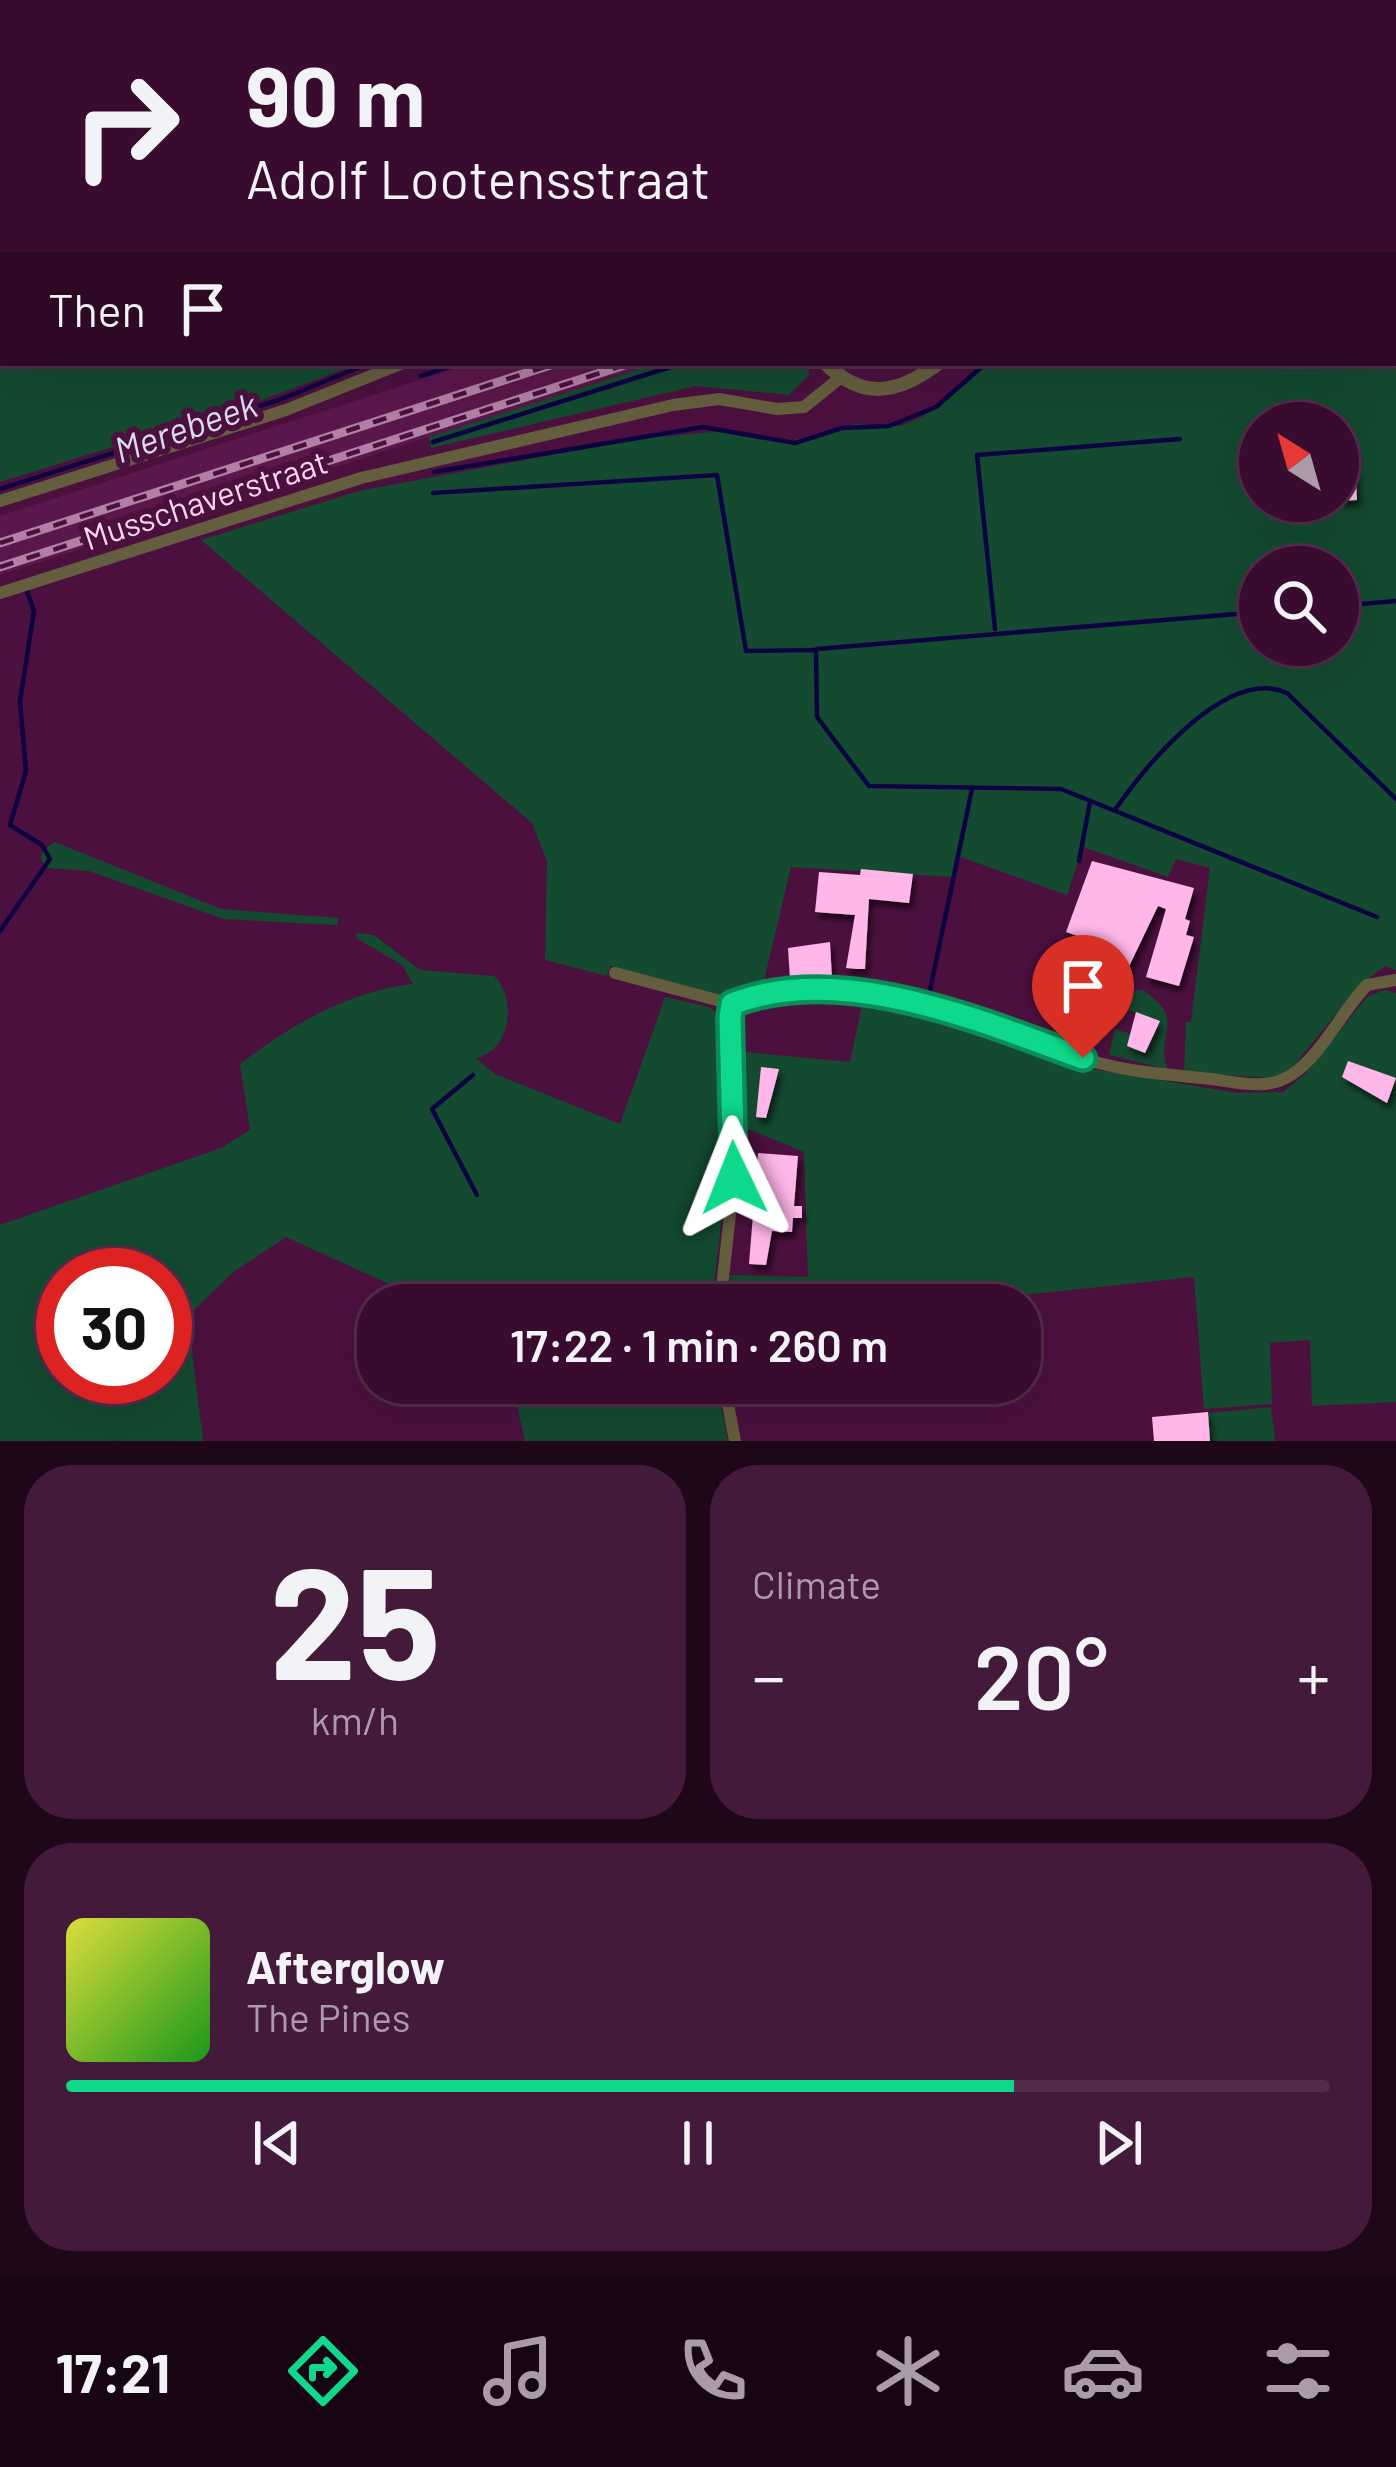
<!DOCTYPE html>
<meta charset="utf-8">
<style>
body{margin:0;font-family:Barlow,sans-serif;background:#441a3b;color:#f1f3f6;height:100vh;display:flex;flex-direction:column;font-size:45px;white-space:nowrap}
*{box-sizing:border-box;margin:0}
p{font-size:39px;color:#ab9baa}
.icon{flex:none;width:66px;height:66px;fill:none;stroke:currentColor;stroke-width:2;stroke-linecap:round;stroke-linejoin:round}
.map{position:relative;height:1441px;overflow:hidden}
.sheet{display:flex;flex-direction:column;gap:24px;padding:24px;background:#1f071a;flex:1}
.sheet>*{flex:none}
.guide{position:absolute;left:0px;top:0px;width:1398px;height:366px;box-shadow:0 12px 48px #0002,0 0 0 3px #532c4b;background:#390c2f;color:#f1f3f6;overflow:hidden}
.needle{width:78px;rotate:323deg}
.buttons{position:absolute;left:1239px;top:402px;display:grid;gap:24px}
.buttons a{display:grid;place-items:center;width:120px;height:120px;border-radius:50%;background:#390c2f;box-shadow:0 12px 48px #0002,0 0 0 3px #532c4b;font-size:60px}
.speed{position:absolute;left:36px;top:1248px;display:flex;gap:24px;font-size:60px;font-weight:700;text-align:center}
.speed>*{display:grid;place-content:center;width:156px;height:156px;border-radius:50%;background:#390c2f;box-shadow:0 12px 48px #0002,0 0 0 3px #532c4b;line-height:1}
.speed .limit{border:18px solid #d22;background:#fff;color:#111}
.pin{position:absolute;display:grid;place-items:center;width:102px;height:102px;color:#fff;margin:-123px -51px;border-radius:50% 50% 50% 0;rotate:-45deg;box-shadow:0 0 12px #0007}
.pin .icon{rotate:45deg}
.me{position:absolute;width:132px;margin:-66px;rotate:358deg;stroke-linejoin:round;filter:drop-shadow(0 0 9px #0008)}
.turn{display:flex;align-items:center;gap:42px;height:252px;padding:0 48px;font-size:54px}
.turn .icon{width:156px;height:156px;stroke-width:2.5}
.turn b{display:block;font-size:84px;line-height:102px}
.then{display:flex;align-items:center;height:114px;padding:0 48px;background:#0003;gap:24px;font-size:45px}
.big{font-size:90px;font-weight:600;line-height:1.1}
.sheet .card{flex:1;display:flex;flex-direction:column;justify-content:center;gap:18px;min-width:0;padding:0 42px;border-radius:48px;background:#441a3b}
.sheet .dial{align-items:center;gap:0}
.dial b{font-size:156px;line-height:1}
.song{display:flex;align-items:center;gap:36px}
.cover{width:144px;height:144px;border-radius:18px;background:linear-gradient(135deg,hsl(60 70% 55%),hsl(120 70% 35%))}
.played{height:12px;border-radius:6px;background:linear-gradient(90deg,#0ed98a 75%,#532c4b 75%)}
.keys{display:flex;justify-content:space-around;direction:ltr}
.heat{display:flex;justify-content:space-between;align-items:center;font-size:66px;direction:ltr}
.sheet .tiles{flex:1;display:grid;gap:24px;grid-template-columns:1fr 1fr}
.card:last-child{grid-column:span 2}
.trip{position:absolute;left:357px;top:1284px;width:684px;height:120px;border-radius:48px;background:#390c2f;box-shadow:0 12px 48px #0002,0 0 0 3px #532c4b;font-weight:600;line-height:120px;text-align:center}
.dock{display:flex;height:192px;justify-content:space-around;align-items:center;background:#170513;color:#ab9baa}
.dock .icon{width:84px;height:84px}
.dock .active{color:#0ed98a}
.dock b{font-size:54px;color:#f1f3f6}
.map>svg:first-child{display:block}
.built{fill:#5a174b}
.green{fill:#134a30;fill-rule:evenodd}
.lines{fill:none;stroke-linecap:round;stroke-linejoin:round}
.stream{stroke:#0e0341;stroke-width:4.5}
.building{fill:#ffb6e9;filter:url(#shadow)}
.minor{stroke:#655e3e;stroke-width:12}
.tertiary{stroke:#655e3e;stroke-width:14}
.rail-casing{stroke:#b081a4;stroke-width:9}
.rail{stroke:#4c103f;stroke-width:4.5;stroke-dasharray:14;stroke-linecap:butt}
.route-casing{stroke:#098d5a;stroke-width:30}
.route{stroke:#0ed98a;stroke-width:21}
.labels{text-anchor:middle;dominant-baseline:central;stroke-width:12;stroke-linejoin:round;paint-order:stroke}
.street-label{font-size:33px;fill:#fad5ee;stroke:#4c103f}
.water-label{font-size:36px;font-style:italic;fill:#d8dcf0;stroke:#4c103f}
</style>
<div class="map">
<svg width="1396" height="1441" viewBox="0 0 1396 1441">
<defs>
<filter id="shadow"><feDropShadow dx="3.5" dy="6" stdDeviation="3" flood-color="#0009"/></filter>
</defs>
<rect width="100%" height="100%" fill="#4c103f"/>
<polygon class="built" points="471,363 659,363 0,575 0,516"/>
<g class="green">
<polygon points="0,0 477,0 477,3 3,3 0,171"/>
<path d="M 1396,161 L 1396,970 L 1385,966 L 1360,985 L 1290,1070 L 1270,1078 L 1184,1072 L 1186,1022 L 1191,1022 L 1210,868 L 1176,859 L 1168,877 L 1083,847 L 1067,895 L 958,856 L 953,877 L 791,867 L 762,989 L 713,995 L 610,966 L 607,976 L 545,960 L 547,861 L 532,823 L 201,540 L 359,491 L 642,438 L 725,431 L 786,442 L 856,424 L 900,426 L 922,417 L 985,363 L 1395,363 ZM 1260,423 L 1338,423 L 1338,501 L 1260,501 ZM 1260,567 L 1338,567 L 1338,645 L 1260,645 Z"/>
<polygon points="0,299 3,363 360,363 252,404 0,482"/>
<polygon points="659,363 808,363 809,375 789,395 696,386 431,448 429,437"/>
<polygon points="55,842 221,909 339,918 337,925 223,919 89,871 47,868 41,860 43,850"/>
<path d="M 357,933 L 374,935 L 420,970 L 494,976 C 519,1000 509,1053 475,1058 L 495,1074 L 620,1124 L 665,997 L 709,1007 L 718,1014 L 726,1178 L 712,1305 L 435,1305 L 286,1237 L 232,1273 L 188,1316 L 203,1441 L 0,1441 L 0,1225 L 221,1148 L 250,1130 L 240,1064 C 292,1024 347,992 413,984 L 402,965 L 356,938 ZM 63,1275 L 165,1275 L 165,1377 L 63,1377 Z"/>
<path d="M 1143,990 C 1188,1022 1155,1028 1167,1069 L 1109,1055 L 1115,1029 L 1131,1034 L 1128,1047 L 1145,1052 L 1159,1021 L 1122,1008 L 1133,991 Z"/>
<polygon points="1385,990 1396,993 1396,1402 1312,1406 1310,1340 1270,1343 1272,1404 1204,1409 1194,1277 975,1300 975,1305 727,1305 730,1275 808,1277 804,1152 738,1125 734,1051 850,1062 863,1001 1000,1038 1074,1066 1238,1093 1283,1092 1304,1075 1368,996"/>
<polygon points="512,1383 717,1383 728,1441 525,1441"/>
<polygon points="1271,1407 1275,1441 1210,1441 1208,1413"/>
</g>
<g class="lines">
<g class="stream">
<polyline points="590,0 591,3"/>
<polyline points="1201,0 1202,3"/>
<polyline points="1395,36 1396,35"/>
<polyline points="1395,59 1396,59"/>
<polyline points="1395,134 1396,133"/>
<polyline points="1395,159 1396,158"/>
<polyline points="421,376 460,363"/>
<polyline points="433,442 683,363"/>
<polyline points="434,472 703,427 795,443 842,428 889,426 936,407 986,363"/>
<polyline points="0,489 279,400 370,363"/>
<polyline points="433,493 717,475 746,651 816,650 817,717 869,786 1061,789 1377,917"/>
<polyline points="1338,606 1396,601"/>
<polyline points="995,629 977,455 1180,439"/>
<polyline points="817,649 1260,612"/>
<path d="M 1115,810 C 1146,765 1227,666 1287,693 L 1396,799"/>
<polyline points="1079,861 1090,802"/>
<polyline points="0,931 50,859 42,845 10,825 26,771 20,701 34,611 26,589"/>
<polyline points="929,995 972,789"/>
<polyline points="473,1075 432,1109 477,1195"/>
</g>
</g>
<g class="building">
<polygon points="1354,442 1357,500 1338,501 1339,443"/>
<polygon points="1092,861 1194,888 1185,919 1190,921 1186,935 1194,937 1179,986 1146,977 1166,909 1158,906 1111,1004 1100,999 1084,1045 1067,1036 1076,1008 1058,1002 1083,938 1066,932"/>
<polygon points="861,869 913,874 909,903 869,899 865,969 857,969 846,968 855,915 815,912 819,872 860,875"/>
<polygon points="830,942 832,979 790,979 788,948"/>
<polygon points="1136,1012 1160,1021 1145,1053 1127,1046"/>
<polygon points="1348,1061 1396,1078 1387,1103 1342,1077"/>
<polygon points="761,1067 779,1069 766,1118 756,1117"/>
<polygon points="758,1153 798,1156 794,1206 802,1206 802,1218 793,1218 792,1232 772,1231 766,1265 749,1264"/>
<polygon points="1208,1412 1210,1441 1154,1441 1152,1417"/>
</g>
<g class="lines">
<g class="minor">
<polyline points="0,501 286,410 403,363"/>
<polyline points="0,593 361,478 673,405 719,399 777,409 804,407 840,378"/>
<polyline points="615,973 732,1004"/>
<path d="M 720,1305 L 734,1178 L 732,1004 C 854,956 987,1033 1103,1064 C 1137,1073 1175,1075 1211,1079 C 1237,1082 1267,1091 1291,1075 C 1322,1055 1341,1012 1367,985 L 1396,980"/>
<polyline points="724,1383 735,1441"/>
</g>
<g class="tertiary">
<polyline points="1395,48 1396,48"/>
<polyline points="1395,147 1396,147"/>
<path d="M 825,363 C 863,401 898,394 939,363"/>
</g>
<defs>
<g id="rail">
<polyline points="1395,77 1396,77"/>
<polyline points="1395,100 1396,100"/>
<polyline points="0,543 557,363"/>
<polyline points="0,567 631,363"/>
</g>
</defs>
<use href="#rail" class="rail-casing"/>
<use href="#rail" class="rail"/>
</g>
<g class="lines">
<defs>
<path id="route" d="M 734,1178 L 730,1018 L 732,1004 C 841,961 980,1021 1083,1058"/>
</defs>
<use href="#route" class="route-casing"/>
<use href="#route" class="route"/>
</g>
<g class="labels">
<g class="street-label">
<text transform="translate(205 499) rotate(-18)">Musschaverstraat</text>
</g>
<g class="water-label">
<text transform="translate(185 426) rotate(-19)">Merebeek</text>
</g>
</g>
</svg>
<div class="buttons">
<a><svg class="needle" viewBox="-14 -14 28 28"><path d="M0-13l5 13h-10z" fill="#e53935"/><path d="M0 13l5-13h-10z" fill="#ab9baa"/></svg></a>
<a><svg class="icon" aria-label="search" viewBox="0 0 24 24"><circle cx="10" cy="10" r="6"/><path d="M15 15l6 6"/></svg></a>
</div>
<div class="speed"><div class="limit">30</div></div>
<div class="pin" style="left:1083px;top:1058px;background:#d93025"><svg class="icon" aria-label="arrive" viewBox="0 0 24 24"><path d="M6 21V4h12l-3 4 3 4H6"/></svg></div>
<svg class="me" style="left:734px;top:1178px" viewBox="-20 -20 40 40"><path d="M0-17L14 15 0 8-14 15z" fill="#0ed98a" stroke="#fff" stroke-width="4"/></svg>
<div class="trip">17:22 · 1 min · 260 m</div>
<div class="guide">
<div class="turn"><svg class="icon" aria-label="right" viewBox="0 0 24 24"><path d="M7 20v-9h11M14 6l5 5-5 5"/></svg><div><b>90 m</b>Adolf Lootensstraat</div></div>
<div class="then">Then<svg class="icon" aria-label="arrive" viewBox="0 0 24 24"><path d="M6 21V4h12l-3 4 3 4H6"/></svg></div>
</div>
</div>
<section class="sheet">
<div class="tiles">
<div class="card dial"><b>25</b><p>km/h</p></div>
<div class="card"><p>Climate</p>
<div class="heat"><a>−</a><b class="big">20°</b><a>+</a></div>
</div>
<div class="card">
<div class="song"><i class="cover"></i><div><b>Afterglow</b><p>The Pines</p></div></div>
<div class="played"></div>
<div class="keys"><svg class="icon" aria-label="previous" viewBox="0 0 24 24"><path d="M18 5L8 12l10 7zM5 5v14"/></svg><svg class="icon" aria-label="pause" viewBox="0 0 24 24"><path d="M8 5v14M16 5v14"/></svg><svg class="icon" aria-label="next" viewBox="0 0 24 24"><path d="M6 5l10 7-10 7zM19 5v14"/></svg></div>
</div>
</div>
</section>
<nav class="dock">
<b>17:21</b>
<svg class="icon active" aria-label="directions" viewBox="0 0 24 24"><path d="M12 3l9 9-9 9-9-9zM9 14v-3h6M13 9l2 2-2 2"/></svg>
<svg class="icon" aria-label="music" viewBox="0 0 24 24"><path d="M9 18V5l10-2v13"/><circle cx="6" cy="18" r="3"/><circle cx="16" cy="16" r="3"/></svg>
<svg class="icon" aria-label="phone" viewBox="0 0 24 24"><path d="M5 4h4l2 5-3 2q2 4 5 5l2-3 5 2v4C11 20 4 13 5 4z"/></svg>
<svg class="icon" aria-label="climate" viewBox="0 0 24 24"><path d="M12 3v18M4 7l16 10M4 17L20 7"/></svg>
<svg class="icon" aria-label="car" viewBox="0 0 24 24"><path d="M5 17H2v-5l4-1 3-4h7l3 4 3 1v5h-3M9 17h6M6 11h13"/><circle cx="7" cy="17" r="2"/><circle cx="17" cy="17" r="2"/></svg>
<svg class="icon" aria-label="filters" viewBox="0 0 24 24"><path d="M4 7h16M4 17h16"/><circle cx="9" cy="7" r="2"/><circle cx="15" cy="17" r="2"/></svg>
</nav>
